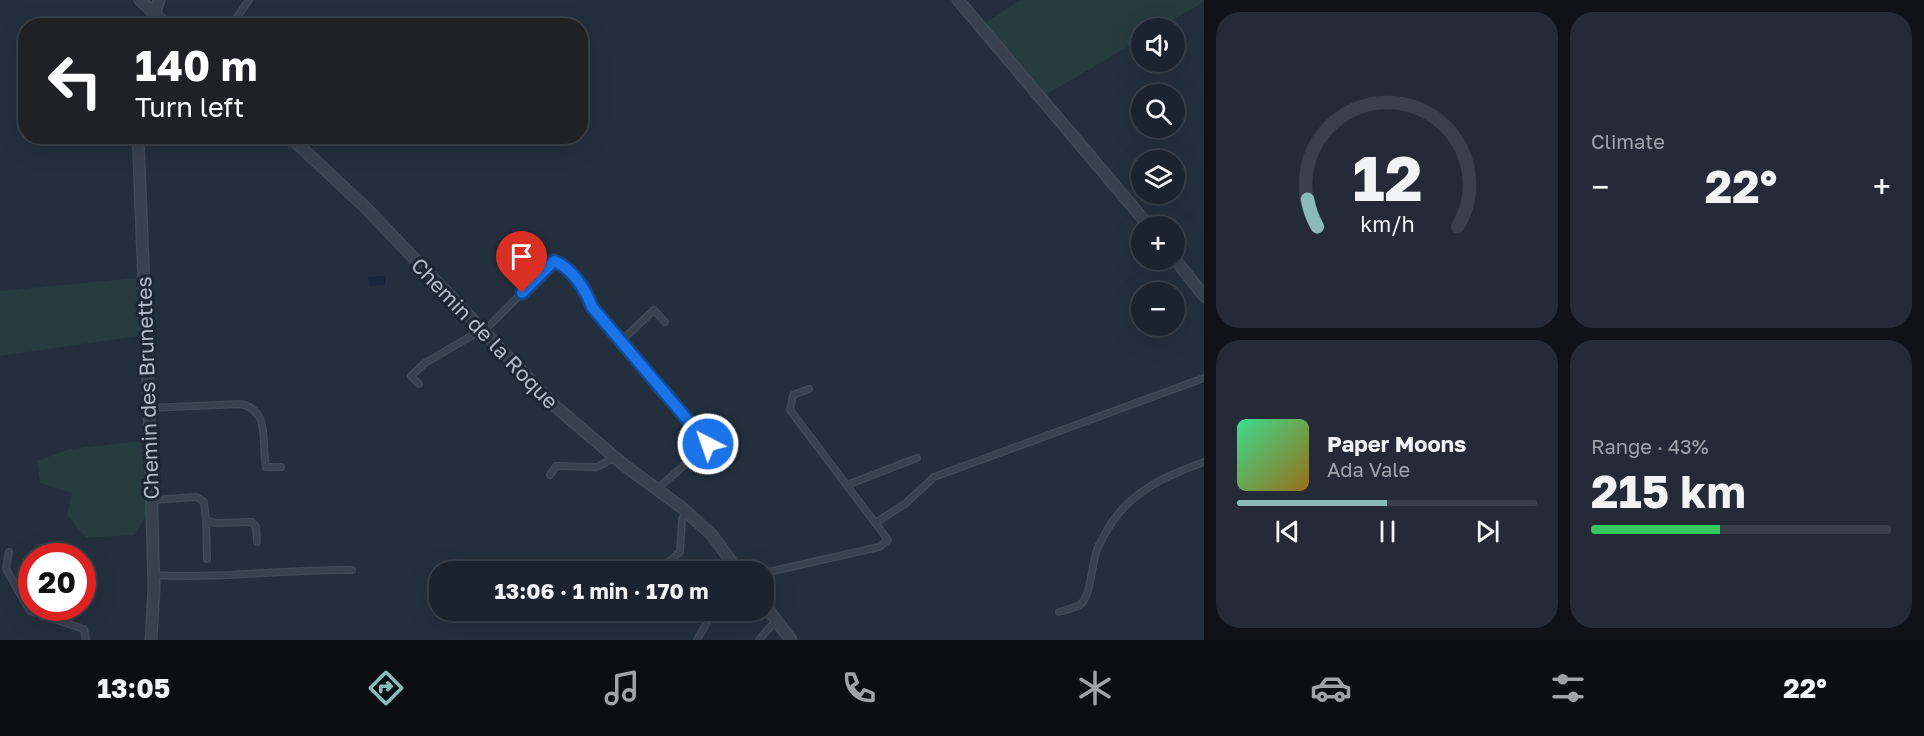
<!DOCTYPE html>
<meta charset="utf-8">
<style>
body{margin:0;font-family:"Golos Text",sans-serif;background:#242b36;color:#f1f3f6;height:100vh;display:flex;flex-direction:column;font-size:22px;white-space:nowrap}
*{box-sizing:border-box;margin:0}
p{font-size:20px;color:#a0a4aa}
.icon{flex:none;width:33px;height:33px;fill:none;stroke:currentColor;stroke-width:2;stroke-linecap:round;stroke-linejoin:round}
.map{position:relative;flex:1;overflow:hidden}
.sheet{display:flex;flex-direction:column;gap:12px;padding:12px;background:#0f1319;width:720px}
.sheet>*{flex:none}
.top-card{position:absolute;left:18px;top:18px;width:570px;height:126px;border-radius:24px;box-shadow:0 6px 24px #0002,0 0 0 2px #39404a;background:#202124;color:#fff;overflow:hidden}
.controls{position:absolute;left:1131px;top:18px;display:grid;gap:12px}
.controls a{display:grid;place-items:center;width:54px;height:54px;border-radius:50%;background:#1b232e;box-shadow:0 6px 24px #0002,0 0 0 2px #39404a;font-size:30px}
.speed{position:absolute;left:18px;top:543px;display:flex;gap:12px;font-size:30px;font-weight:700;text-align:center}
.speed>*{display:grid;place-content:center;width:78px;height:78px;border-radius:50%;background:#1b232e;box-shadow:0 6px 24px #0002,0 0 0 2px #39404a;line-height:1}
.speed .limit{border:9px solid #d22;background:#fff;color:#111}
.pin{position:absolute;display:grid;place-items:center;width:51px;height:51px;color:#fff;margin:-62px -26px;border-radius:50% 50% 50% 0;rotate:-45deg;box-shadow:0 0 6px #0007}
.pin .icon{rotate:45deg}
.me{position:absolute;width:66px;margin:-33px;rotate:319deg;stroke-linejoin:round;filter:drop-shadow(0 0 4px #0008)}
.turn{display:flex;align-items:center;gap:21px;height:126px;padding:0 18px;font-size:27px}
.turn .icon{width:78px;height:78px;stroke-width:2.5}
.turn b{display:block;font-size:42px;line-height:51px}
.big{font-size:45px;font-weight:700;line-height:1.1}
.sheet .widget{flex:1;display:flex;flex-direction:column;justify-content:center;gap:9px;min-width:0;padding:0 21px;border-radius:24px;background:#242b36}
.sheet .dial{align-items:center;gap:0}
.dial svg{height:156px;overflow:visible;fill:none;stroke:#39404a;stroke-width:7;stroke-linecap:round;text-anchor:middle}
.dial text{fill:#f1f3f6;stroke:none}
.song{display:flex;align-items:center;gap:18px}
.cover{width:72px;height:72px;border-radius:9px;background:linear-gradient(135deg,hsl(150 70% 55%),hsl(40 70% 35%))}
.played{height:6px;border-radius:3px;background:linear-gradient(90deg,#8bbbb9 50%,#39404a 50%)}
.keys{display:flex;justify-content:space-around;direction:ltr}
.heat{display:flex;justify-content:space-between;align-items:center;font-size:33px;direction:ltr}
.charge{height:9px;border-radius:4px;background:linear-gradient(90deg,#34c759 43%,#39404a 0)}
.sheet .tiles{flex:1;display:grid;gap:12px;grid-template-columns:repeat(2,1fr)}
.trip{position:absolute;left:429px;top:561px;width:345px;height:60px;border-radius:24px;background:#1b232e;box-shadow:0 6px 24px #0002,0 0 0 2px #39404a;font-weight:700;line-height:60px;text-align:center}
.tab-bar{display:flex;height:96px;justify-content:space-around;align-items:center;background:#0b0e12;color:#a0a4aa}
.tab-bar .icon{width:42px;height:42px}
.tab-bar .current{color:#8bbbb9}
.tab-bar b{font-size:27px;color:#f1f3f6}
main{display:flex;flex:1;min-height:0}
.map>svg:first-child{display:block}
.green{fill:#263c3f}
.water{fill:#17263c}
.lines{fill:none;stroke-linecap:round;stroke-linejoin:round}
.lane-casing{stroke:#414a57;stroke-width:8}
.street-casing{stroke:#414a57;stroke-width:13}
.lane{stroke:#38414e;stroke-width:5}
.street{stroke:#38414e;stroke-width:10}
.route-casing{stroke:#114b97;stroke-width:15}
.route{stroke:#1a73e8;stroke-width:10}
.labels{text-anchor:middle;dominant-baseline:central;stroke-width:6;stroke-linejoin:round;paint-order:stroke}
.street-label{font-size:21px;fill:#b4bcc9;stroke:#1d2633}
</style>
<main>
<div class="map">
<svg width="1204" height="640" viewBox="0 0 1204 640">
<rect width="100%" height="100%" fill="#242f3e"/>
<g class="green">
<polygon points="1021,0 1204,0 1204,2 1159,28 1142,28 1141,39 1047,94 984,23"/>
<polygon points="136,278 139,336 0,356 0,291"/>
<polygon points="141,441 147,514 134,535 86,538 67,515 72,493 40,483 37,461 69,449"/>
</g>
<polygon class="water" points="385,276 385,285 369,286 368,277"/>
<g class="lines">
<defs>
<g id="lane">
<polyline points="231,26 249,0"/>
<polyline points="621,341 654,310 665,322"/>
<path d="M 419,384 L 411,376 L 425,363 L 490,325 L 554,261 C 571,267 586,290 592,307 L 708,444 L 707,454 L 689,461 L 657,489"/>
<path d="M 149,408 L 241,404 C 271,411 261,442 266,467 L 281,467"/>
<polyline points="550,475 556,466 597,467 614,458"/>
<polyline points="847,485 917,458"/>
<polyline points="152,500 197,497 204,502 206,520 216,523 252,522 256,527 257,542"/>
<polyline points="206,520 207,559"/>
<polyline points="875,523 905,504 934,477 1204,378"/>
<polyline points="9,552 6,569 30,611 84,629 86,640"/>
<polyline points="667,563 680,552 682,519 686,511"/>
<polyline points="764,573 879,547 888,540 790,410 793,395 809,389"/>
<path d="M 153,575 C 220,579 285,569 352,570"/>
<path d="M 1059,612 C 1065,610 1076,608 1081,604 C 1092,593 1091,563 1098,547 C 1102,539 1107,530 1112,522 C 1135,489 1168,475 1204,462"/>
<polyline points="697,640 714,610"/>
<polyline points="759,640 776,620"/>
</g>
<g id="street">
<polyline points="140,0 168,26"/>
<polyline points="958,0 1149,226"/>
<polyline points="150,26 159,0"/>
<polyline points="138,136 149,408 154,588 151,640"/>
<polyline points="289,136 366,208 556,407 624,465 681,507 712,535 739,572"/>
<polyline points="1174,258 1204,296"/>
<polyline points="764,604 791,640"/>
</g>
</defs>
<use href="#lane" class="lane-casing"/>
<use href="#street" class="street-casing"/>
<use href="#lane" class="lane"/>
<use href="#street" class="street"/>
</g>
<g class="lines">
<defs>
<path id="route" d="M 522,293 L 554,261 C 571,267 586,290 592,307 L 708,444"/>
</defs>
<use href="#route" class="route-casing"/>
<use href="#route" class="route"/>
</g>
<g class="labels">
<g class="street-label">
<text transform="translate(485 333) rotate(46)">Chemin de la Roque</text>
<text transform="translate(147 388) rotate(-92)">Chemin des Brunettes</text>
</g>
</g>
</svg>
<div class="controls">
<a><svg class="icon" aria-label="sound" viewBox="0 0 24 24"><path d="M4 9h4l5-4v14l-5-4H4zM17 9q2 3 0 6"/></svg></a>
<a><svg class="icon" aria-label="search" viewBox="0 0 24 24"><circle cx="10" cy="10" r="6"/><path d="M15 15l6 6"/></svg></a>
<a><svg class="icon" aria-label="layers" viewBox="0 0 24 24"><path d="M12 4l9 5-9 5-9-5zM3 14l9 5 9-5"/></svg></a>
<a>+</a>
<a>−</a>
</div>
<div class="speed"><div class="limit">20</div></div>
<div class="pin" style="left:522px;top:293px;background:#d93025"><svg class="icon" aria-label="arrive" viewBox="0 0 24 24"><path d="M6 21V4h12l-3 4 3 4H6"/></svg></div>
<svg class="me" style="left:708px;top:444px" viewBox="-20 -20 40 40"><circle r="17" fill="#1a73e8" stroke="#fff" stroke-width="3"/><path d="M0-11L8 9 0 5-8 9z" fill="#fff"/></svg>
<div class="trip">13:06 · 1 min · 170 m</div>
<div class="top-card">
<div class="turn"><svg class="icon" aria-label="left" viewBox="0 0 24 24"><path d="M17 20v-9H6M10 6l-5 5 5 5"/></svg><div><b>140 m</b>Turn left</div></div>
</div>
</div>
<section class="sheet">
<div class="tiles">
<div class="widget dial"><svg viewBox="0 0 100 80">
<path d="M14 69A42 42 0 1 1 86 69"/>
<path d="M14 69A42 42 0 0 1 9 55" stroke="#8bbbb9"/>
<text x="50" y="56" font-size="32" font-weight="700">12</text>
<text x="50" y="72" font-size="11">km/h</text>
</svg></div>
<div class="widget"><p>Climate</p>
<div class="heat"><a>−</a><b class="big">22°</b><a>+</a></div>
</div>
<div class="widget">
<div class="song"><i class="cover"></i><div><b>Paper Moons</b><p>Ada Vale</p></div></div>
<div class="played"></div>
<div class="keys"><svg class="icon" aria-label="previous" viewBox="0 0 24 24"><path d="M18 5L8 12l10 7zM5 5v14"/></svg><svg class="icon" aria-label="pause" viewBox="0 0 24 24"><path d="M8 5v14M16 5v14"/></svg><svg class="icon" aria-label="next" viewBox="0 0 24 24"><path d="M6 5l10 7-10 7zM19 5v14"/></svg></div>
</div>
<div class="widget"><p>Range · 43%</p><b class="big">215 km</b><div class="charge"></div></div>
</div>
</section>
</main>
<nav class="tab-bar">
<b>13:05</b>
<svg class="icon current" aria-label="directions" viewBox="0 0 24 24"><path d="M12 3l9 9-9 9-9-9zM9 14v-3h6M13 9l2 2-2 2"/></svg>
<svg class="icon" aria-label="music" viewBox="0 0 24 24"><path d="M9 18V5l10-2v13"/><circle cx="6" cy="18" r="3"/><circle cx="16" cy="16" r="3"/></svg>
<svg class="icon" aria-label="phone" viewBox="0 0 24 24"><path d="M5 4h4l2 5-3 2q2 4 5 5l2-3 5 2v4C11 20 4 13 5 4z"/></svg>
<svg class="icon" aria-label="climate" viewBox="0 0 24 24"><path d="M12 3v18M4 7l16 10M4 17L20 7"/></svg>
<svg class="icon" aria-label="car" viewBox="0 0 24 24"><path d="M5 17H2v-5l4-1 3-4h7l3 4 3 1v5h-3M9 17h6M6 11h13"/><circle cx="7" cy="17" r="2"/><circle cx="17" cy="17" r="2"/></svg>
<svg class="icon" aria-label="filters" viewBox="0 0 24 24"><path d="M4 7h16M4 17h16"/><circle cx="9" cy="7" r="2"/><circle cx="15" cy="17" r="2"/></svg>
<b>22°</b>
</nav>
